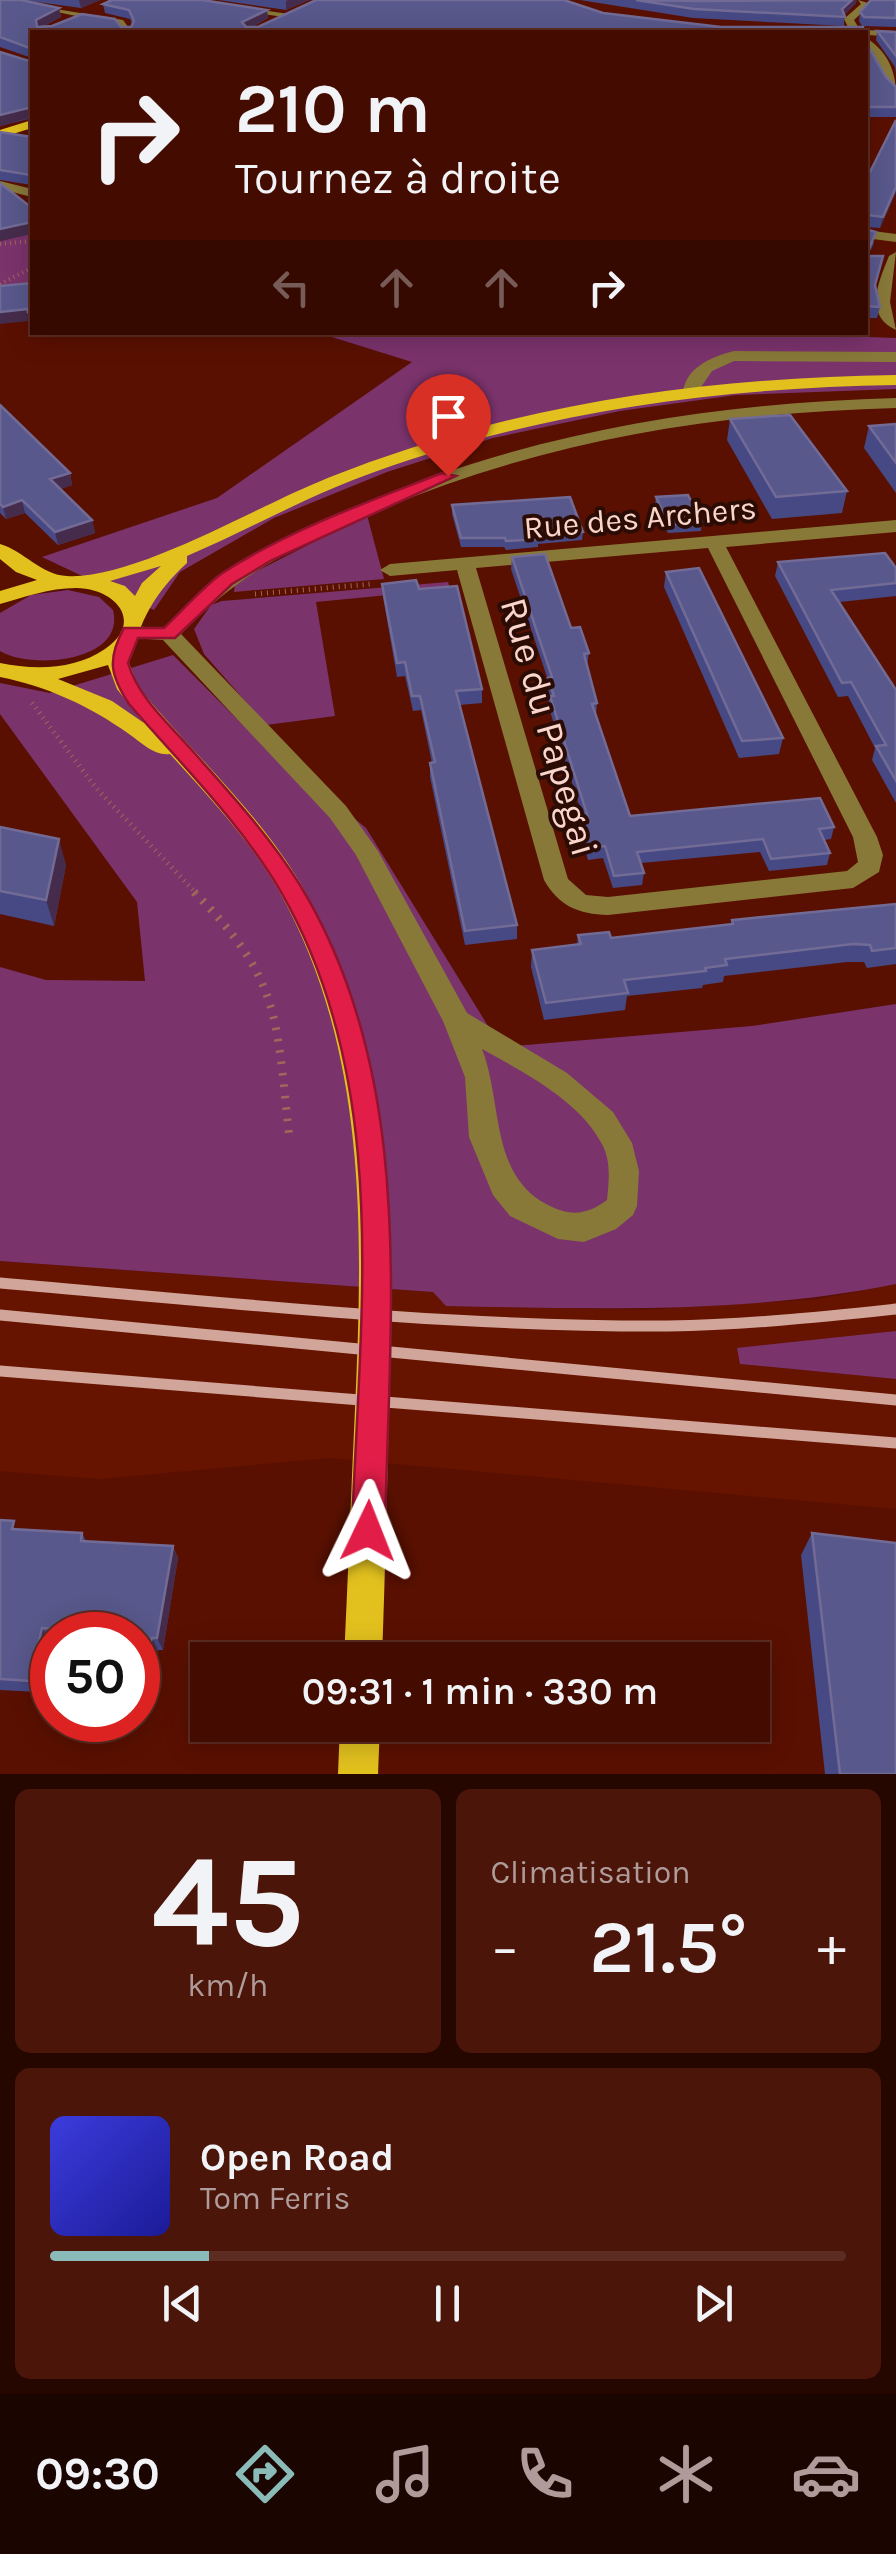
<!DOCTYPE html>
<html lang="fr">
<meta charset="utf-8">
<style>
body{margin:0;font-family:Karla,sans-serif;background:#4b150a;color:#f1f3f6;height:100vh;display:flex;flex-direction:column;font-size:38px;white-space:nowrap}
*{box-sizing:border-box;margin:0}
p{font-size:32px;color:#af9b99}
.icon{flex:none;width:55px;height:55px;fill:none;stroke:currentColor;stroke-width:2;stroke-linecap:round;stroke-linejoin:round}
.map{position:relative;height:1774px;overflow:hidden}
.details{display:flex;flex-direction:column;gap:15px;padding:15px;background:#250700;flex:1}
.details>*{flex:none}
.banner{position:absolute;left:30px;top:30px;width:838px;height:305px;border-radius:0px;box-shadow:0 5px 25px #0003,0 0 0 2px #5c2c22;background:#440c00;color:#f1f3f6;overflow:hidden}
.speed{position:absolute;left:30px;top:1612px;display:flex;gap:20px;font-size:50px;font-weight:700;text-align:center}
.speed>*{display:grid;place-content:center;width:130px;height:130px;border-radius:50%;background:#440c00;box-shadow:0 5px 25px #0003,0 0 0 2px #5c2c22;line-height:1}
.speed .limit{border:15px solid #d22;background:#fff;color:#111}
.pin{position:absolute;display:grid;place-items:center;width:85px;height:85px;color:#fff;margin:-102px -42px;border-radius:50% 50% 50% 0;rotate:-45deg;box-shadow:0 0 10px #0007}
.pin .icon{rotate:45deg}
.me{position:absolute;width:110px;margin:-55px;rotate:2deg;stroke-linejoin:round;filter:drop-shadow(0 0 8px #0008)}
.turn{display:flex;align-items:center;gap:35px;height:210px;padding:0 40px;font-size:45px}
.turn .icon{width:130px;height:130px;stroke-width:2.5}
.turn b{display:block;font-size:70px;line-height:85px}
.lanes{display:flex;align-items:center;height:95px;padding:0 40px;background:#0003;justify-content:center;gap:50px;direction:ltr}
.lanes .off{opacity:.35}
.big{font-size:75px;font-weight:600;line-height:1.1}
.details .widget{flex:1;display:flex;flex-direction:column;justify-content:center;gap:15px;min-width:0;padding:0 35px;border-radius:15px;background:#4b150a}
.details .dial{align-items:center;gap:0}
.dial b{font-size:130px;line-height:1}
.song{display:flex;align-items:center;gap:30px}
.cover{width:120px;height:120px;border-radius:15px;background:linear-gradient(135deg,hsl(240 70% 55%),hsl(240 70% 35%))}
.played{height:10px;border-radius:5px;background:linear-gradient(90deg,#8bbbb9 20%,#5c2c22 20%)}
.keys{display:flex;justify-content:space-around;direction:ltr}
.heat{display:flex;justify-content:space-between;align-items:center;font-size:55px;direction:ltr}
.details .tiles{flex:1;display:grid;gap:15px;grid-template-columns:1fr 1fr}
.widget:last-child{grid-column:span 2}
.trip{position:absolute;left:190px;top:1642px;width:580px;height:100px;border-radius:0px;background:#440c00;box-shadow:0 5px 25px #0003,0 0 0 2px #5c2c22;font-weight:600;line-height:100px;text-align:center}
.dock{display:flex;height:160px;justify-content:space-around;align-items:center;background:#1b0500;color:#af9b99}
.dock .icon{width:70px;height:70px}
.dock .on{color:#8bbbb9}
.dock b{font-size:45px;color:#f1f3f6}
.map>svg:first-child{display:block}
.built{fill:#661400}
.green{fill:#7b336c}
.lines{fill:none;stroke-linecap:round;stroke-linejoin:round}
.path-far2{stroke:#a0675a;stroke-width:4;stroke-dasharray:1 4;stroke-linecap:butt}
.path-far1{stroke:#a0675a;stroke-width:5;stroke-dasharray:1 5;stroke-linecap:butt}
.path{stroke:#a0675a;stroke-width:8;stroke-dasharray:2.5 9;stroke-linecap:butt}
.minor{fill:#887939;fill-rule:evenodd}
.major{fill:#e2c11e;fill-rule:evenodd}
.rail{stroke:#d2a59a;stroke-width:11}
.wall{fill:#464984}
.shaded-wall{fill:#462c4c}
.building{fill:#59588c;stroke:#726b96;stroke-width:2.5}
.route{fill:#e11d48;stroke:#92132f;stroke-width:2.5}
.labels{text-anchor:middle;dominant-baseline:central;stroke-width:8;stroke-linejoin:round;paint-order:stroke}
.far-street-label{font-size:32px;fill:#f9d5cb;stroke:#2b0c05}
.street-label{font-size:38px;fill:#f9d5cb;stroke:#2b0c05}
</style>
<div class="map">
<svg width="896" height="1774" viewBox="0 0 896 1774">
<rect width="100%" height="100%" fill="#5a1000"/>
<polygon class="built" points="0,1261 433,1292 447,1306 645,1310 819,1299 896,1284 896,1331 740,1364 896,1379 896,1509 329,1458 99,1479 0,1471"/>
<g class="green">
<polygon points="32,233 32,291 0,296 0,241"/>
<polygon points="726,332 896,338 896,389 736,395 620,411 493,438 387,472 274,518 180,572 154,610 42,557 217,498 412,362 319,333"/>
<polygon points="367,515 384,579 234,592 235,585 253,573"/>
<polygon points="448,582 450,589 316,602 335,716 266,725 204,654 194,629 211,605 222,601"/>
<path d="M 68,590 L 99,597 L 113,610 C 126,662 31,670 0,651 L 0,613 L 31,595 Z"/>
<path d="M 173,655 L 250,732 L 366,828 L 501,1047 L 752,1026 L 896,1004 L 896,1284 C 748,1314 597,1309 446,1306 L 433,1292 L 0,1261 L 0,967 L 46,980 L 145,981 L 137,902 L 0,714 L 0,683 L 50,693 Z"/>
<polygon points="896,1331 896,1379 740,1364 737,1348"/>
</g>
<g class="lines">
<g class="path-far2">
<polyline points="0,244 32,241"/>
<polyline points="0,284 32,268"/>
</g>
<g class="path-far1">
<polyline points="255,594 372,584"/>
<polyline points="32,703 96,788 197,894"/>
</g>
<path class="path" d="M 194,892 C 281,979 276,1018 289,1134"/>
<g class="minor">
<polygon points="0,0 123,20 132,32 122,32 119,25"/>
<polygon points="163,0 192,0 296,15 291,18"/>
<polygon points="858,0 871,4 854,20 860,30 896,31 896,37 826,32 849,29 844,19 861,4"/>
<path d="M 865,37 C 886,50 896,69 896,94 C 883,84 878,60 865,46 Z"/>
<polygon points="0,181 32,189 32,197 0,189"/>
<polygon points="865,230 896,234 896,242 865,238"/>
<path d="M 896,252 L 890,302 L 896,330 C 863,315 879,281 889,256 Z"/>
<path d="M 734,351 L 896,352 L 896,362 L 734,361 L 712,371 L 695,396 L 683,396 C 683,369 710,357 734,351 Z"/>
<path d="M 896,398 L 896,408 C 712,413 534,442 364,517 C 289,550 238,574 181,634 L 346,806 L 378,851 L 467,1013 L 567,1073 L 613,1112 L 632,1143 L 639,1171 L 637,1206 L 633,1215 L 616,1229 L 584,1242 L 558,1239 L 510,1216 L 493,1195 L 469,1137 L 465,1077 L 443,1021 L 356,855 L 330,818 L 163,640 L 130,638 L 120,632 L 130,626 L 164,628 C 227,564 274,542 355,507 C 527,433 709,403 896,398 ZM 482,1049 C 523,1072 581,1101 603,1146 C 611,1163 609,1181 607,1200 C 588,1214 572,1217 550,1206 C 489,1177 503,1103 482,1049 Z"/>
<path d="M 896,520 L 896,532 L 726,547 L 877,837 L 883,855 L 879,872 L 853,888 L 608,915 C 578,914 559,906 544,880 L 457,570 L 390,576 L 380,570 L 390,564 ZM 708,548 L 853,837 L 858,862 L 847,871 L 608,897 L 586,895 L 568,879 L 476,568 Z"/>
</g>
<g class="major">
<polygon points="32,120 32,128 0,138 0,130"/>
<path d="M 896,375 L 896,385 C 710,388 528,413 353,480 C 297,502 243,532 187,556 L 187,563 C 154,593 140,621 129,663 L 138,687 C 192,753 259,812 302,886 C 393,1049 394,1228 389,1410 C 387,1493 385,1577 382,1660 L 344,1660 C 348,1577 351,1493 355,1409 C 363,1233 368,1050 279,891 C 250,840 209,797 170,754 C 154,756 142,743 129,734 C 90,706 46,686 0,677 L 0,663 C 34,670 75,670 105,649 C 145,622 115,588 76,588 C 48,588 26,597 0,604 L 0,591 L 37,580 L 16,572 L 0,559 L 0,544 C 24,551 41,575 67,576 C 130,580 248,512 309,486 C 362,463 418,445 474,429 C 612,392 753,377 896,375 ZM 161,566 L 142,583 L 135,596 L 125,586 L 110,581 ZM 108,665 L 117,689 L 144,723 L 112,701 L 58,679 Z"/>
<polygon points="340,1725 380,1725 378,1774 338,1774"/>
</g>
<g class="rail">
<path d="M 0,1283 C 222,1302 445,1327 668,1326 C 745,1325 820,1317 896,1309"/>
<polyline points="0,1315 896,1400"/>
<polyline points="0,1371 896,1443"/>
</g>
</g>
<g class="wall">
<polygon points="0,0 100,0 81,8 22,0 59,8 61,17 42,27 131,27 132,24 130,19 105,13 103,4 267,10 268,18 252,27 603,13 721,27 32,32 32,58 0,47"/>
<polygon points="218,0 309,0 286,10"/>
<polygon points="580,0 698,0 856,3 844,15 844,26 693,18"/>
<polygon points="870,0 896,0 896,27 862,26 859,21 860,12"/>
<polygon points="877,31 896,32 896,74 895,67 876,40"/>
<polygon points="865,41 886,77 896,87 896,117 865,117"/>
<polygon points="0,52 29,61 32,59 32,185 0,180 0,132 32,137 32,118 0,126"/>
<polygon points="896,120 896,192 880,228 865,227 865,182"/>
<polygon points="865,229 874,243 868,256 880,307 877,318 865,318"/>
<polygon points="0,405 70,473 72,485 60,489 92,520 95,533 58,545 25,513 6,519 0,513"/>
<polygon points="730,419 847,491 842,513 772,519 727,440"/>
<polygon points="896,424 896,493 864,448 869,426"/>
<polygon points="656,497 702,522 701,531 668,533 655,506"/>
<polygon points="452,505 583,532 582,540 538,544 538,547 506,550 504,547 461,547 452,514"/>
<polygon points="512,557 571,628 589,653 587,665 597,703 596,715 630,816 834,827 831,839 824,840 830,853 827,865 769,871 760,852 641,863 644,873 642,885 613,888 603,858 588,860 580,834 581,822 584,821 549,708 548,680 511,569"/>
<polygon points="778,562 896,568 896,596 840,602 896,690 896,803 872,760 875,748 848,696 838,697 775,576"/>
<polygon points="666,572 783,738 779,754 739,758 664,587"/>
<polygon points="382,584 419,589 482,689 482,703 460,705 517,925 517,939 465,945 430,777 430,763 432,763 421,710 413,711 405,676 397,677 383,597"/>
<polygon points="0,827 66,865 54,926 0,914"/>
<polygon points="896,904 896,964 867,968 864,962 847,962 724,976 723,982 703,985 702,988 627,996 625,1010 544,1020 531,967 532,950 577,945 578,935 611,938 731,924 732,920"/>
<polygon points="0,1520 19,1530 82,1533 86,1541 173,1546 178,1558 163,1650 158,1650 156,1656 138,1654 138,1635 52,1635 52,1640 49,1640 38,1692 0,1690"/>
<polygon points="812,1533 896,1774 825,1774 801,1555"/>
</g>
<g class="shaded-wall">
<polygon points="79,0 100,0 81,8"/>
<polygon points="288,0 309,0 286,10 286,1"/>
<polygon points="852,0 857,0 856,3 840,18 842,9"/>
<polygon points="59,8 61,17 37,29 36,20"/>
<polygon points="267,10 268,18 243,31 242,22"/>
<polygon points="32,107 32,117 0,126 0,115"/>
<polygon points="896,187 896,192 880,228 883,217"/>
<polygon points="32,222 32,234 0,241 0,229"/>
<polygon points="28,309 32,312 32,324 30,324 29,321 0,324 0,312"/>
<polygon points="70,473 72,485 53,492 50,479"/>
<polygon points="22,500 25,513 6,519 3,507"/>
<polygon points="92,520 95,533 58,545 55,532"/>
<polygon points="59,839 66,865 54,926 46,900"/>
<polygon points="173,1546 178,1558 163,1650 157,1638"/>
<polygon points="42,1628 49,1640 38,1692 30,1681"/>
<polygon points="152,1638 158,1650 156,1656 150,1644"/>
</g>
<g class="building">
<polygon points="0,0 21,0 59,8 36,20 37,27 52,26 82,14 115,19 121,27 131,27 134,21 129,10 103,4 112,0 202,0 267,10 242,22 246,27 258,27 316,0 564,0 603,13 721,27 863,27 863,32 32,32 32,49 0,37"/>
<polygon points="636,0 703,1 852,0 842,9 845,17 694,9"/>
<polygon points="871,0 896,0 896,18 864,17 860,12"/>
<polygon points="877,31 896,32 896,56"/>
<polygon points="865,41 886,77 896,87 896,107 865,107"/>
<polygon points="0,52 29,61 32,59 32,178 31,175 0,170 0,132 32,137 32,107 0,115"/>
<polygon points="896,120 896,187 883,217 868,215 865,218 865,182"/>
<polygon points="0,183 32,208 32,222 0,229"/>
<polygon points="865,229 876,232 866,256 883,256 875,285 880,307 865,306"/>
<polygon points="32,283 32,312 28,312 28,309 0,312 0,286"/>
<polygon points="0,405 70,473 50,479 92,520 55,532 22,500 3,507 0,504"/>
<polygon points="790,415 847,491 776,497 730,419"/>
<polygon points="896,424 896,463 869,426"/>
<polygon points="688,495 702,522 669,525 656,497"/>
<polygon points="570,497 583,532 538,536 539,539 506,541 505,538 461,538 452,505"/>
<polygon points="885,553 896,568 896,583 831,590 896,690 896,781 876,746 886,745 851,682 842,683 778,562"/>
<polygon points="545,554 571,628 580,627 589,653 584,654 597,703 592,704 630,816 820,798 834,827 819,829 830,853 771,859 763,839 637,852 644,873 614,876 605,846 589,848 581,822 589,821 550,696 554,696 548,678 552,677 512,557"/>
<polygon points="699,568 783,738 742,741 666,572"/>
<polygon points="416,580 419,589 457,586 482,689 456,691 517,925 465,931 430,763 435,762 420,696 412,696 405,662 397,663 382,584"/>
<polygon points="0,827 59,839 46,900 0,891"/>
<polygon points="896,904 896,948 872,951 870,945 853,944 725,959 727,965 705,968 706,971 624,980 628,993 546,1003 532,950 581,944 578,935 609,932 611,938 733,924 732,920"/>
<polygon points="0,1520 14,1521 12,1529 82,1533 81,1541 173,1546 157,1638 152,1638 150,1644 138,1643 138,1635 115,1635 115,1633 42,1628 30,1681 0,1679"/>
<polygon points="812,1533 896,1543 896,1774 840,1774"/>
</g>
<path class="route" d="M 442,473 L 456,476 L 272,560 L 232,584 L 175,638 L 138,638 L 128,663 C 138,697 167,722 190,748 C 229,792 269,835 300,885 C 418,1079 389,1314 385,1531 L 380,1543 L 368,1548 L 357,1543 L 352,1531 C 359,1318 393,1086 281,892 C 241,823 181,764 129,704 C 110,675 107,659 124,628 L 164,628 C 182,611 201,589 221,574 C 288,530 368,502 442,473 Z"/>
<g class="labels">
<g class="far-street-label">
<text transform="translate(640 518) rotate(-5)">Rue des Archers</text>
</g>
<g class="street-label">
<text transform="translate(549 727) rotate(74)">Rue du Papegai</text>
</g>
</g>
</svg>
<div class="speed"><div class="limit">50</div></div>
<div class="pin" style="left:448px;top:476px;background:#d93025"><svg class="icon" aria-label="arrive" viewBox="0 0 24 24"><path d="M6 21V4h12l-3 4 3 4H6"/></svg></div>
<svg class="me" style="left:368px;top:1531px" viewBox="-20 -20 40 40"><path d="M0-17L14 15 0 8-14 15z" fill="#e11d48" stroke="#fff" stroke-width="4"/></svg>
<div class="trip">09:31 · 1 min · 330 m</div>
<div class="banner">
<div class="turn"><svg class="icon" aria-label="right" viewBox="0 0 24 24"><path d="M7 20v-9h11M14 6l5 5-5 5"/></svg><div><b>210 m</b>Tournez à droite</div></div>
<div class="lanes"><svg class="icon off" aria-label="left" viewBox="0 0 24 24"><path d="M17 20v-9H6M10 6l-5 5 5 5"/></svg><svg class="icon off" aria-label="ahead" viewBox="0 0 24 24"><path d="M12 20V5M6 11l6-6 6 6"/></svg><svg class="icon off" aria-label="ahead" viewBox="0 0 24 24"><path d="M12 20V5M6 11l6-6 6 6"/></svg><svg class="icon" aria-label="right" viewBox="0 0 24 24"><path d="M7 20v-9h11M14 6l5 5-5 5"/></svg></div>
</div>
</div>
<section class="details">
<div class="tiles">
<div class="widget dial"><b>45</b><p>km/h</p></div>
<div class="widget"><p>Climatisation</p>
<div class="heat"><a>−</a><b class="big">21.5°</b><a>+</a></div>
</div>
<div class="widget">
<div class="song"><i class="cover"></i><div><b>Open Road</b><p>Tom Ferris</p></div></div>
<div class="played"></div>
<div class="keys"><svg class="icon" aria-label="previous" viewBox="0 0 24 24"><path d="M18 5L8 12l10 7zM5 5v14"/></svg><svg class="icon" aria-label="pause" viewBox="0 0 24 24"><path d="M8 5v14M16 5v14"/></svg><svg class="icon" aria-label="next" viewBox="0 0 24 24"><path d="M6 5l10 7-10 7zM19 5v14"/></svg></div>
</div>
</div>
</section>
<nav class="dock">
<b>09:30</b>
<svg class="icon on" aria-label="directions" viewBox="0 0 24 24"><path d="M12 3l9 9-9 9-9-9zM9 14v-3h6M13 9l2 2-2 2"/></svg>
<svg class="icon" aria-label="music" viewBox="0 0 24 24"><path d="M9 18V5l10-2v13"/><circle cx="6" cy="18" r="3"/><circle cx="16" cy="16" r="3"/></svg>
<svg class="icon" aria-label="phone" viewBox="0 0 24 24"><path d="M5 4h4l2 5-3 2q2 4 5 5l2-3 5 2v4C11 20 4 13 5 4z"/></svg>
<svg class="icon" aria-label="climate" viewBox="0 0 24 24"><path d="M12 3v18M4 7l16 10M4 17L20 7"/></svg>
<svg class="icon" aria-label="car" viewBox="0 0 24 24"><path d="M5 17H2v-5l4-1 3-4h7l3 4 3 1v5h-3M9 17h6M6 11h13"/><circle cx="7" cy="17" r="2"/><circle cx="17" cy="17" r="2"/></svg>
</nav>
